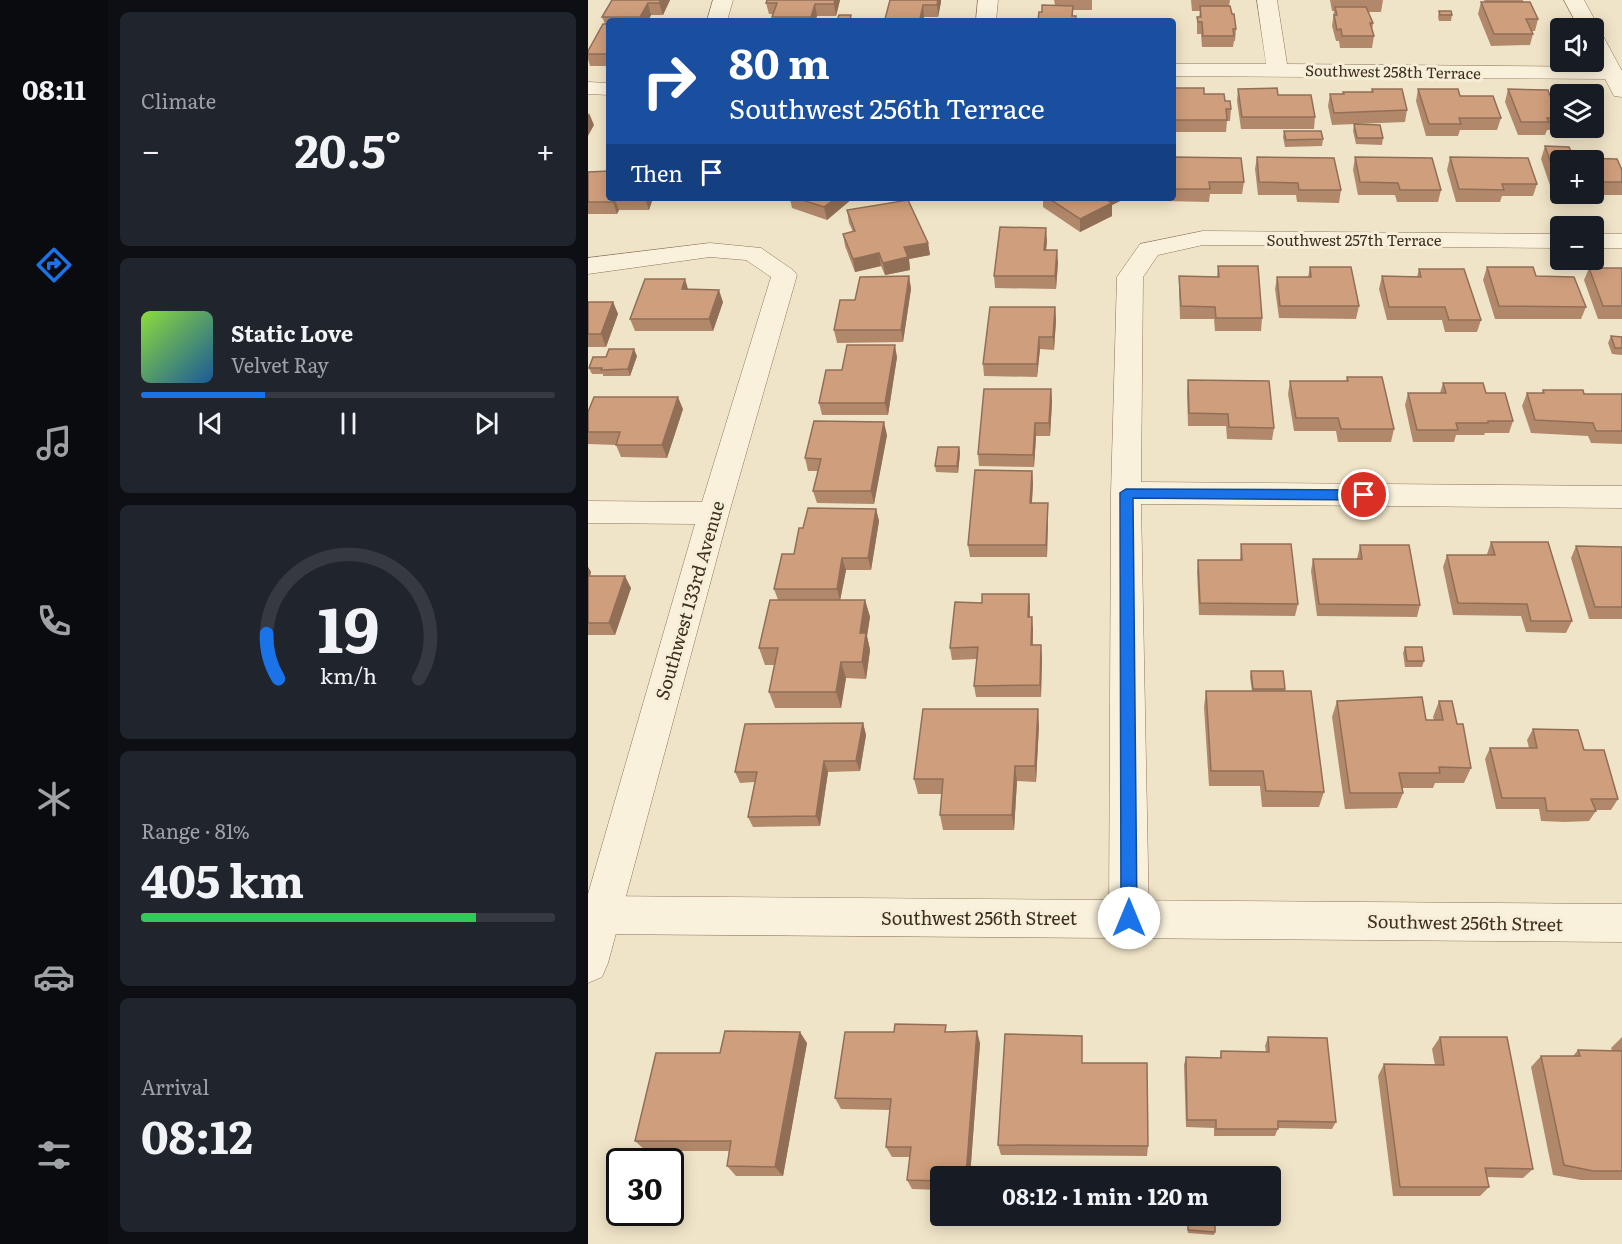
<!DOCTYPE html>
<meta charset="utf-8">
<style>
body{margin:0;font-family:Literata,serif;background:#20242c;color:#f1f3f6;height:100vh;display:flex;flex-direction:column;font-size:22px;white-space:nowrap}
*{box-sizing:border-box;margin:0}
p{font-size:20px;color:#9ea1a6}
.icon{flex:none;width:33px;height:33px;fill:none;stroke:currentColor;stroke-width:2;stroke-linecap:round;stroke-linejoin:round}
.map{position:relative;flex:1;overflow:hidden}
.details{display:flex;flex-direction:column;gap:12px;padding:12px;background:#0d0f14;width:480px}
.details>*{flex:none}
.hud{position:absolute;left:18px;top:18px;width:570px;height:183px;border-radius:6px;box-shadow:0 3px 15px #0003;background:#1a4fa0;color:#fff;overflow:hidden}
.tools{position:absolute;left:962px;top:18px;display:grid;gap:12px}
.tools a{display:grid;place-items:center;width:54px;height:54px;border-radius:6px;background:#171b24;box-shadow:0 3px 15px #0003;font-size:30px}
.speed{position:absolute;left:18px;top:1148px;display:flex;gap:12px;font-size:30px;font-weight:700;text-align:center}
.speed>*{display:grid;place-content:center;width:78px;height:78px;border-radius:50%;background:#171b24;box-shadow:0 3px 15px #0003;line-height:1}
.speed .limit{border:3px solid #111;border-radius:9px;background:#fff;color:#111}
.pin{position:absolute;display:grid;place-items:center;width:51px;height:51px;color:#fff;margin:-26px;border:3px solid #fff;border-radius:50%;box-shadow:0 2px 6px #0007}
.me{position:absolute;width:66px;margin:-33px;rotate:0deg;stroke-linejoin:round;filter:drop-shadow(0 0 4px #0008)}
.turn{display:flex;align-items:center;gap:21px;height:126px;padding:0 24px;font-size:27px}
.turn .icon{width:78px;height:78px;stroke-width:2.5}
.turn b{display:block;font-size:42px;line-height:51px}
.then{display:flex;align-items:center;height:57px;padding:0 24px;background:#0003;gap:12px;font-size:22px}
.big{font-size:45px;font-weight:700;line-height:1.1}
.details .widget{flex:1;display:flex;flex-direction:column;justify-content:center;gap:9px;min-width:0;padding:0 21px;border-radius:9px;background:#20242c}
.details .dial{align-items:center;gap:0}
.dial svg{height:156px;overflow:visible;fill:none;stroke:#363941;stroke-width:7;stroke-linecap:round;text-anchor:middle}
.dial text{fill:#f1f3f6;stroke:none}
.song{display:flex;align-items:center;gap:18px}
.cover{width:72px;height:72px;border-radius:9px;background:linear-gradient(135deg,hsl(90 70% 55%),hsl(210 70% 35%))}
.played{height:6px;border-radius:3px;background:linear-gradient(90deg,#1a73e8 30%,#363941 30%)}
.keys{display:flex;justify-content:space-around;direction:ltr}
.heat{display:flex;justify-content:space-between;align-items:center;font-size:33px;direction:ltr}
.charge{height:9px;border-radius:4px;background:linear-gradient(90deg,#34c759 81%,#363941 0)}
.trip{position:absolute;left:342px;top:1166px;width:351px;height:60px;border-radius:6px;background:#171b24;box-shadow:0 3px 15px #0003;font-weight:700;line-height:60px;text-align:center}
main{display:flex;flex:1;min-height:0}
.tab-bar{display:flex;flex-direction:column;width:108px;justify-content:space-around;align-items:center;background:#090b0e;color:#9ea1a6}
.tab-bar .icon{width:42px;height:42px}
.tab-bar .current{color:#1a73e8}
.tab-bar b{font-size:27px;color:#f1f3f6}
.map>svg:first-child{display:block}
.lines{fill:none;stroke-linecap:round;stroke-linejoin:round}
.minor-casing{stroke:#8d755c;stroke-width:1}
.tertiary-casing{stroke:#8d755c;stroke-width:1}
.minor{fill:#faf1dc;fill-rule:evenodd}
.tertiary{fill:#faf1dc;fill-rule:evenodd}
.wall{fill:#b2886b;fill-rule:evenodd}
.shaded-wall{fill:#916f57}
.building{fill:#cf9e7c;stroke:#916f57;stroke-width:1.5}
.route{fill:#1a73e8;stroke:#114b97;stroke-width:1.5}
.labels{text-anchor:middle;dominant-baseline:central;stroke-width:6;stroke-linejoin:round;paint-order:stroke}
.far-street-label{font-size:15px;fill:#3d2e20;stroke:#f7eed8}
.street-label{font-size:18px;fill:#3d2e20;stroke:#f7eed8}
</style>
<main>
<nav class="tab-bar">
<b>08:11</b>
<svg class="icon current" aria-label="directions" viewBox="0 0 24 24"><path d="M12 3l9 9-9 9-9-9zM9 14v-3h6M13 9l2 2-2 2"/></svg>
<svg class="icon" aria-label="music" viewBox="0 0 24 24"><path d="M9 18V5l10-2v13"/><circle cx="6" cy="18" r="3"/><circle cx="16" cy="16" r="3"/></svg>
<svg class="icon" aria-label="phone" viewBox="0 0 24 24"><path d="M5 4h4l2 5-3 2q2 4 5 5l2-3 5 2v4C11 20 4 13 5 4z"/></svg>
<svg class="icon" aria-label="climate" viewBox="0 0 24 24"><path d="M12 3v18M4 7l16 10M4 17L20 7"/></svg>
<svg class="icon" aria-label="car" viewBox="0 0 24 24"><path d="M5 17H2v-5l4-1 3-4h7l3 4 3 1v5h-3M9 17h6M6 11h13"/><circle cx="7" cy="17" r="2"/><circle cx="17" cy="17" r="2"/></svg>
<svg class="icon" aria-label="filters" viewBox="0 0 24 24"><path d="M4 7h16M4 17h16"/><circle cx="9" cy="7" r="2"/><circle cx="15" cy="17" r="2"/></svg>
</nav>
<section class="details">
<div class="widget"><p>Climate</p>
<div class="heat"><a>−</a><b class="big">20.5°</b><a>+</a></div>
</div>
<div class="widget">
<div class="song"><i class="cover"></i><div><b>Static Love</b><p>Velvet Ray</p></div></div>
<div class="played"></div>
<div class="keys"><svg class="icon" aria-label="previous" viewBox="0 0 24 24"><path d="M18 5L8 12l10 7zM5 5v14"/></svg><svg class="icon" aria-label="pause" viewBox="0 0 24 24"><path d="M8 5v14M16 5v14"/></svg><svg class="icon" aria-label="next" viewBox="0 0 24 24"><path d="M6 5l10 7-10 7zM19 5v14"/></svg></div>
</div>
<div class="widget dial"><svg viewBox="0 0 100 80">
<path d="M14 69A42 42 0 1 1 86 69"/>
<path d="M14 69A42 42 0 0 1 8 46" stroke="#1a73e8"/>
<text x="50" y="56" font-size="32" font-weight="700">19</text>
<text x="50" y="72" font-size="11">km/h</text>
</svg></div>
<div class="widget"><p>Range · 81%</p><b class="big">405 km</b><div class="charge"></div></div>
<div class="widget"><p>Arrival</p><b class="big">08:12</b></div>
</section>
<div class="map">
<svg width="1034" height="1244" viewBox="0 0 1034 1244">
<rect width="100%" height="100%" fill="#f0e4c8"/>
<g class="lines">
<defs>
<g id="minor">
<polygon points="125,0 145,0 139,21 119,21"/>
<polygon points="390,0 410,0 408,21 388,21"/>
<polygon points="669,0 689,0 699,64 1025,67 1032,69 1034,75 1025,79 585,76 585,64 678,64"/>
<polygon points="0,82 21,83 21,95 0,94"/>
<polygon points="615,231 972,234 972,248 615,245 570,255 555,277 553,482 1034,486 1034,508 553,504 561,918 555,931 541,937 527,931 521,918 523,493 529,277 552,244"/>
<rect x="1005" y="234" width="29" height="14"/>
<polygon points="122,243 173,248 205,270 209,275 141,513 20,963 14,977 0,983 0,894 107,524 0,523 0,501 114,502 183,277 158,260 122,257 0,274 0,258"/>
</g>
<g id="tertiary">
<polygon points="976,0 996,0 1011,28 1009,31 1015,36 1034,71 1034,97 1026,96 1005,56 1005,28 991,28"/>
<polygon points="0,896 1034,904 1034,942 0,934"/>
</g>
</defs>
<use href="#minor" class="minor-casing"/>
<use href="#tertiary" class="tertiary-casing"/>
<use href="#minor" class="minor"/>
<use href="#tertiary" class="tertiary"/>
</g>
<g class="wall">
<polygon points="24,0 82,0 75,15 63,15 60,21 21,21 21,66 2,66 0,59 0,51 17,24 14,17"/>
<polygon points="252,0 248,16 229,16 227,21 185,21 184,17 185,14 181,14 178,3"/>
<polygon points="302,0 353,2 350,17 336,17 335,21 297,21 297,19"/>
<polygon points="466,0 504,0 504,10 485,10 485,16 454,12 467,5"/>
<polygon points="603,0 642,0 641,6 648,29 647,41 646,41 645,47 614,47 613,34 609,34 609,17 611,17 612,11 604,11"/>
<polygon points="742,0 795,0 793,12 780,12 785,23 784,30 786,36 784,48 752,48 751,41 748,41 744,26 746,11 744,11"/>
<polygon points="896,0 935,0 935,2 950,19 947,31 944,31 945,34 942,45 903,46 890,14 893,2 897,2"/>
<polygon points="851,11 864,15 863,21 851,21 850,17"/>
<polygon points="585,88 616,94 637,101 643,109 642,121 639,121 638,132 585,132"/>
<polygon points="650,89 690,95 727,117 726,129 653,129 649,101"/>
<polygon points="784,89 819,110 817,122 744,125 740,106 742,94 755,94 755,92 783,92"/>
<polygon points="830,89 872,96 913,118 909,130 872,130 870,136 838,136 828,101"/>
<polygon points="920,89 962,96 972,96 972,128 1002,128 1001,130 959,130 957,135 930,135 917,102"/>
<polygon points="766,124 795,138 794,145 768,144 765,131"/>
<polygon points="696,131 735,139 734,146 697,147 695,137"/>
<path d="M 957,146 L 981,147 L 986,158 L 1029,159 L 1034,170 L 1034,195 L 1009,195 L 1006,203 L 968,203 L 953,159 ZM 972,160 L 1005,160 L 1005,194 L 972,194 Z"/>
<polygon points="585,157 656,182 654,194 622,194 621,202 576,201 576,198 585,198"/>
<polygon points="669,157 753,190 751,203 709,202 708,195 670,195 667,169"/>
<polygon points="767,157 853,190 850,202 809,202 807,195 770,195 765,170"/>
<polygon points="862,157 949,184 945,196 914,196 912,202 868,202 859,170"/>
<polygon points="0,172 21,198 65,198 61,210 31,210 29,214 0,214"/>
<polygon points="199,198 265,198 239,220 204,208 202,199"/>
<polygon points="455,198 538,198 524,205 524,216 492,232 455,207"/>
<polygon points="259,210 340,243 342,255 321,259 322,270 297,275 293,266 267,272 257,246 255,234 265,232 261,223"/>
<polygon points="459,240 458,250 470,262 468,289 407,288 406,276"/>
<polygon points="630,266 674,318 673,331 627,331 626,319 592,319 591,289 591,276 629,277"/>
<polygon points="722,267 771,306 768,319 691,318 687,289 689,277 720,277"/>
<polygon points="899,267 948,276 998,307 993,319 907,319 895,280"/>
<polygon points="1001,268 1034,268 1034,319 1010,319 996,280"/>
<polygon points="831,269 893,320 889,332 857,332 854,320 799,320 791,289 794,276 829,277"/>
<polygon points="321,276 323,289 315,342 249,343 246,330 267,300"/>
<polygon points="101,289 135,302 125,331 47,331 42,319"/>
<polygon points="0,302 25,302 30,314 18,347 0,347"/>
<polygon points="467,307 468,320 466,350 452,349 449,377 396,376 395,364"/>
<polygon points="1023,336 1034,337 1034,355 1024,354 1020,343"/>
<polygon points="49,356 42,376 15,376 15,374 4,374 1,368"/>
<polygon points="309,357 300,415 234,415 231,403 254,370"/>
<polygon points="759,377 806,429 803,442 750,442 748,431 706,431 700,394 702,381 758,381"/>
<polygon points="600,380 686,428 684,440 639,439 638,426 600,426 599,393"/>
<polygon points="855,383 898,393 925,421 921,433 897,433 896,435 868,435 866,442 825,442 817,405 820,393 852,393"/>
<polygon points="463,389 464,402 462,436 448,436 446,467 391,466 390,454"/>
<polygon points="955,390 996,394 1034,394 1034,444 1003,443 1000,436 943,433 934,406 939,393 954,393"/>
<polygon points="95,409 79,458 33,457 28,445 0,444 0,412"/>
<polygon points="299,435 286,504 229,503 225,491 230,471 220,471 217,458"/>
<polygon points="371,447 372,453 370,473 348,472 347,466"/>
<polygon points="444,471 445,483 444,503 460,516 459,557 382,557 380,545"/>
<polygon points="288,509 291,521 283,570 258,570 252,600 277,600 282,617 279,636 282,650 278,679 258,678 253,708 187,708 181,692 187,665 177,665 171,648 190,600 186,589 206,554 215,528"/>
<polygon points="903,542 984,621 978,633 938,632 933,616 865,615 855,567 859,555 899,555 899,554"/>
<polygon points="653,544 710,604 707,616 611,615 609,572 610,560 652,560"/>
<polygon points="772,545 832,605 829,617 729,616 723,571 725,559 769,559"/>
<polygon points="988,546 1034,547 1034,619 1001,619 983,558"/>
<polygon points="0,567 3,572 2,576 43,588 27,635 0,635"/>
<polygon points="441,594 442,617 445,629 445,645 454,657 453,697 388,697 386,686 389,659 364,660 362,648 394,603"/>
<polygon points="817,647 836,661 834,667 817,667 815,653"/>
<polygon points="663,671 697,689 697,691 736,792 731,807 674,807 672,786 621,786 616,707 618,691 664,691 662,677"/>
<polygon points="749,701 838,720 846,720 845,717 851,701 869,724 883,768 876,783 847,783 845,788 814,788 815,793 809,808 757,809 744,717"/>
<polygon points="275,723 278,735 272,771 240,772 232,826 165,827 160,817 167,782 152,783 147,772"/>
<polygon points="451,725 448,782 429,781 426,830 355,830 352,815 354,794 330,794 326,779"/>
<polygon points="945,729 996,750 1030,799 1023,810 1008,810 1008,811 1001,821 977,822 953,821 951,809 908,809 897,759 902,748 941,748 939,740"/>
<polygon points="306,1032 360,1032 392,1043 382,1176 352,1176 352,1190 324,1189 319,1180 322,1157 304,1157 298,1147 302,1110 253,1109 247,1098"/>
<polygon points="680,1037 748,1122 744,1129 690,1128 687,1136 626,1136 626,1128 598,1127 596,1065 598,1057 632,1058 633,1051 678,1052 677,1046"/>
<polygon points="852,1037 945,1169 935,1178 899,1177 901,1187 892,1196 805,1196 790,1076 796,1064 847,1065 844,1049"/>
<polygon points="1034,1037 1034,1180 993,1180 965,1175 943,1067 953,1056 985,1056 990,1050 1024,1051 1023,1048"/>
<polygon points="219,1043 195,1176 148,1176 139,1166 141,1151 58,1151 47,1141 132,1053"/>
<polygon points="494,1047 494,1063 560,1146 559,1156 413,1155 410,1145"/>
<polygon points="599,1215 627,1215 627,1232 626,1235 600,1233"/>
</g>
<g class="shaded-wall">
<polygon points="73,0 82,0 75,15 71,3"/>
<polygon points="247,0 252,0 248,16 246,4"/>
<polygon points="350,0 353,0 353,2 350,17 349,5"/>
<polygon points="60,3 63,15 60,21 54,21 52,17"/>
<polygon points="227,4 229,16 227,21 224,21 223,17"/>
<polygon points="335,5 336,17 335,21 332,21"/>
<polygon points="1,113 6,125 0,136 0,115"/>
<polygon points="26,198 31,210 29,214 25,202"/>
<polygon points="57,198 65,198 61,210"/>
<polygon points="248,198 265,198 239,220 236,207"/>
<polygon points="515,198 538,198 524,205 524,216 492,232 492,219"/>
<polygon points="458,228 459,240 457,262 456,250"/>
<polygon points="340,243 342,255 321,259 322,270 297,275 295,263 316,247"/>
<polygon points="469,250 470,262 468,289 467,276"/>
<polygon points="291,253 293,266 267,272 265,259"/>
<polygon points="321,276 323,289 315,342 313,330"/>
<polygon points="97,279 101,292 94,289"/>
<polygon points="131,290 135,302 125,331 121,319"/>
<polygon points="25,302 30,314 18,347 13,334"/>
<polygon points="467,307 468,320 466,350 465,337"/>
<polygon points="451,337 452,349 449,377 449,364"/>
<polygon points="307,345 309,357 300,415 297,403"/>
<polygon points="46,349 49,356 42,376 40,369"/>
<polygon points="463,389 464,402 462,436 461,423"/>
<polygon points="90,397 95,409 79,458 74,445"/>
<polygon points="296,422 299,435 286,504 283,491"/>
<polygon points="447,423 448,436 446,467 445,455"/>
<polygon points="371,447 372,453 370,473 369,466"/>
<polygon points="444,471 445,483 443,516 442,503"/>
<polygon points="460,503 460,516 459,557 458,545"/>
<polygon points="288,509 291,521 283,570 280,558"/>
<polygon points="254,558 258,570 252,601 249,589"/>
<polygon points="0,567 3,572 0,581"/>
<polygon points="37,576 43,588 27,635 21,623"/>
<polygon points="441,594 442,606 441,629 440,617"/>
<polygon points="277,600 282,617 279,636 282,650 278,679 274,662 272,633"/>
<polygon points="444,617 445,629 444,656 443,645"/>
<polygon points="453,645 454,657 453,697 452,685"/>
<polygon points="253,662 258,678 253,708 248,692"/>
<polygon points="450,709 451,725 448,782 447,766"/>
<polygon points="275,723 278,735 272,771 268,761"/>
<polygon points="236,761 240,772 232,826 228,816"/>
<polygon points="427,766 429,781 426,830 424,815"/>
<polygon points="389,1031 392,1043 382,1176 378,1176"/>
<polygon points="212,1032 219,1043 195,1176 187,1167"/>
</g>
<g class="building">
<polygon points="24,0 73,0 71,3 60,3 52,17 14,17"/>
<polygon points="179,0 247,0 246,4 227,4 223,17 184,17 189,3 178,3"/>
<polygon points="302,0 350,0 349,5 335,5 332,19 297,19"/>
<polygon points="893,2 942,2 950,19 938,19 945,34 906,34"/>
<polygon points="454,5 485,6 484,16 488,16 487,21 450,21 451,12 454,12"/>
<polygon points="612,6 642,6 644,14 646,14 648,29 645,29 646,36 615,36 614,22 610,22 609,17 613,17"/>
<polygon points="747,7 778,7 785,23 782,23 786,36 754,36 753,29 749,30 746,15 749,15"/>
<polygon points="851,11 863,11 864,15 852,15"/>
<polygon points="251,15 263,15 262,21 249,21"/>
<polygon points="15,24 21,24 21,54 0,54 0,51"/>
<polygon points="585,88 616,88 616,94 636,94 637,101 642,101 643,109 638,109 639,120 585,120"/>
<polygon points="689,88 690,95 723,95 727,117 654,117 650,89"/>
<polygon points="784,89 814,89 819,110 746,113 742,94 756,94 755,92 785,92"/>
<polygon points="830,89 870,89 872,96 905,96 913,118 871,118 873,124 841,124"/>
<polygon points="920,89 960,90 962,96 972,96 972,118 959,118 961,122 933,122"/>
<polygon points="766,124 792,125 795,138 769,138"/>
<polygon points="696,131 733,131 735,139 698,140"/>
<polygon points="957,146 981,147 986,158 1029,159 1034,170 1034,182 1006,182 1010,191 1005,191 1005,160 972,160 972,190"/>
<polygon points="585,157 653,158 656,182 621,182 622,189 585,189"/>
<polygon points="669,157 746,158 753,190 711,190 710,183 671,182"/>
<polygon points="767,157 844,158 853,190 812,190 810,183 772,182"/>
<polygon points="862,157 940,158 949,184 914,184 916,190 871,189"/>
<polygon points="21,171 21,198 26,198 25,202 0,202 0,172"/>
<polygon points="208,198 248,198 236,207"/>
<polygon points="460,198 516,198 524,203 492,219"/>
<polygon points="320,200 340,243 316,247 320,257 295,263 291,253 265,259 255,234 267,231 259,210"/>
<polygon points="412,227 458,228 456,250 469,250 467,276 406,276"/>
<polygon points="630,266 670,266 674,318 628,318 627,307 593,306 591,276 631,277"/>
<polygon points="722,267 763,267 771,306 692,306 689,277 723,277"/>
<polygon points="899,267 945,267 948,276 986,277 998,307 911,306"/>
<polygon points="1001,268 1034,268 1034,306 1015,306"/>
<polygon points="831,269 876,269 893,320 861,320 857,307 801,307 794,276 833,277"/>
<polygon points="321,276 313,330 246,330 252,300 267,300 272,277"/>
<polygon points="57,279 97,279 94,289 131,290 121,319 42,319"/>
<polygon points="0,302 25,302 13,334 0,334"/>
<polygon points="402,307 467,307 465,337 451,337 449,364 395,364"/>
<polygon points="1023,336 1034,337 1034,348 1027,348"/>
<polygon points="259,345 307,345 297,403 231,403 238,370 254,370"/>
<polygon points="21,349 46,349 40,369 13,370 14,368 1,368 5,357 18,357"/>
<polygon points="759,377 794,377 806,429 753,429 750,418 708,418 702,381 760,381"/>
<polygon points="600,380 681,381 686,428 641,427 640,414 601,413"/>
<polygon points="855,383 895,383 898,393 917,393 925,421 900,421 900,423 868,423 870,430 829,430 820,393 858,393"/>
<polygon points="396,389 463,389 461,423 447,423 445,455 390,454"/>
<polygon points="955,390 995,390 996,394 1034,394 1034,431 1008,431 1005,423 947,420 939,393 956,393"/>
<polygon points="6,397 90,397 74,445 28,445 32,432 0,432 0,412"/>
<polygon points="226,421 296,422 283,491 225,491 233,459 217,458"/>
<polygon points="350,447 371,447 369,466 347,466"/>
<polygon points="387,470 444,471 442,503 460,503 458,545 380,545"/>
<polygon points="220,508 288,509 280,558 254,558 249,589 186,589 194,554 206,554 211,528 215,528"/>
<polygon points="903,542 960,542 984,621 943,621 939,604 870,603 859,555 907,555"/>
<polygon points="653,544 703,544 710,604 612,603 610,560 654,560"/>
<polygon points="772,545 821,545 832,605 731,604 725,559 774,559"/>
<polygon points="988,546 1034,547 1034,607 1007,607"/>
<polygon points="0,576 37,576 21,623 0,623"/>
<polygon points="394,594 441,594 440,617 444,617 443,645 453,645 452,685 386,686 390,647 362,648 367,602 394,603"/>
<polygon points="182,600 277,600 272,633 278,633 274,662 253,662 248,692 181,692 190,648 171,648"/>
<polygon points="817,647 834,647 836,661 819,661"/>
<polygon points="663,671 695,671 697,689 665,689"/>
<polygon points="618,691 723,691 736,792 678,791 675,771 623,771"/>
<polygon points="834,697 838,720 855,720 851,701 864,701 869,724 875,724 883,768 851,767 852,773 811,773 815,793 762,793 749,701"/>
<polygon points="335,709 450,709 447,766 427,766 424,815 352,815 355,779 326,779"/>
<polygon points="275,723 268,761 236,761 228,816 160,817 169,772 147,772 157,724"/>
<polygon points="945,729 990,730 996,750 1016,750 1030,799 1003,799 1008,811 959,811 957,798 914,798 902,748 949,748"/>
<polygon points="307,1024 358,1025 357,1032 389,1031 378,1176 352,1176 352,1181 319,1180 323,1147 298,1147 303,1099 247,1098 257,1032 306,1032"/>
<polygon points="137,1031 212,1032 187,1167 139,1166 143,1141 47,1141 68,1053 132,1053"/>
<polygon points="417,1034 494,1036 494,1063 559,1063 560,1146 410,1145"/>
<polygon points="680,1037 739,1038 748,1122 690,1121 690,1129 628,1129 628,1120 599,1120 598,1057 633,1058 633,1051 681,1052"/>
<polygon points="852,1037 919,1037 945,1169 897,1168 901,1187 812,1187 796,1064 856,1065"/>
<polygon points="990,1050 1034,1051 1034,1171 1005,1171 976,1165 953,1056 992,1056"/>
<polygon points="600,1215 627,1215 627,1232 600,1230"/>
</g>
<polygon class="route" points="538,489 776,490 782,495 776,500 545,498 549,918 547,924 541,926 535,924 533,918 532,493"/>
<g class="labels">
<g class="far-street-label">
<text transform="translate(805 71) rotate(1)">Southwest 258th Terrace</text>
<text x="766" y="239">Southwest 257th Terrace</text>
</g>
<g class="street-label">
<text transform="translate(101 600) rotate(-74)">Southwest 133rd Avenue</text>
<text x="391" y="917">Southwest 256th Street</text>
<text transform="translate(877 922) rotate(1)">Southwest 256th Street</text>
</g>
</g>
</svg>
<div class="tools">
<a><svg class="icon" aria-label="sound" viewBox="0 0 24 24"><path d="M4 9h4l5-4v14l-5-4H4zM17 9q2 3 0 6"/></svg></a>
<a><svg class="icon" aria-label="layers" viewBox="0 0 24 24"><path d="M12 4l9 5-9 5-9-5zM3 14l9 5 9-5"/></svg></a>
<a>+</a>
<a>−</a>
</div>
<div class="speed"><div class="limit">30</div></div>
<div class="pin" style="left:776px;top:495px;background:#d93025"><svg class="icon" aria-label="arrive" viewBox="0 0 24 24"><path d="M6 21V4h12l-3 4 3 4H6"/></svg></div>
<svg class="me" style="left:541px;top:918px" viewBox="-20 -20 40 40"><circle r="19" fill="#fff"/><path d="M0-13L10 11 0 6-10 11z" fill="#1a73e8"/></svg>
<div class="trip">08:12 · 1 min · 120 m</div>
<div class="hud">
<div class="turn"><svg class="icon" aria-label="right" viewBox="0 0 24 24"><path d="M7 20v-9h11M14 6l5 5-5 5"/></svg><div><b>80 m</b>Southwest 256th Terrace</div></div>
<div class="then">Then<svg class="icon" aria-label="arrive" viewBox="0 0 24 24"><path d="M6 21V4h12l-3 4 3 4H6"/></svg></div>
</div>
</div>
</main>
